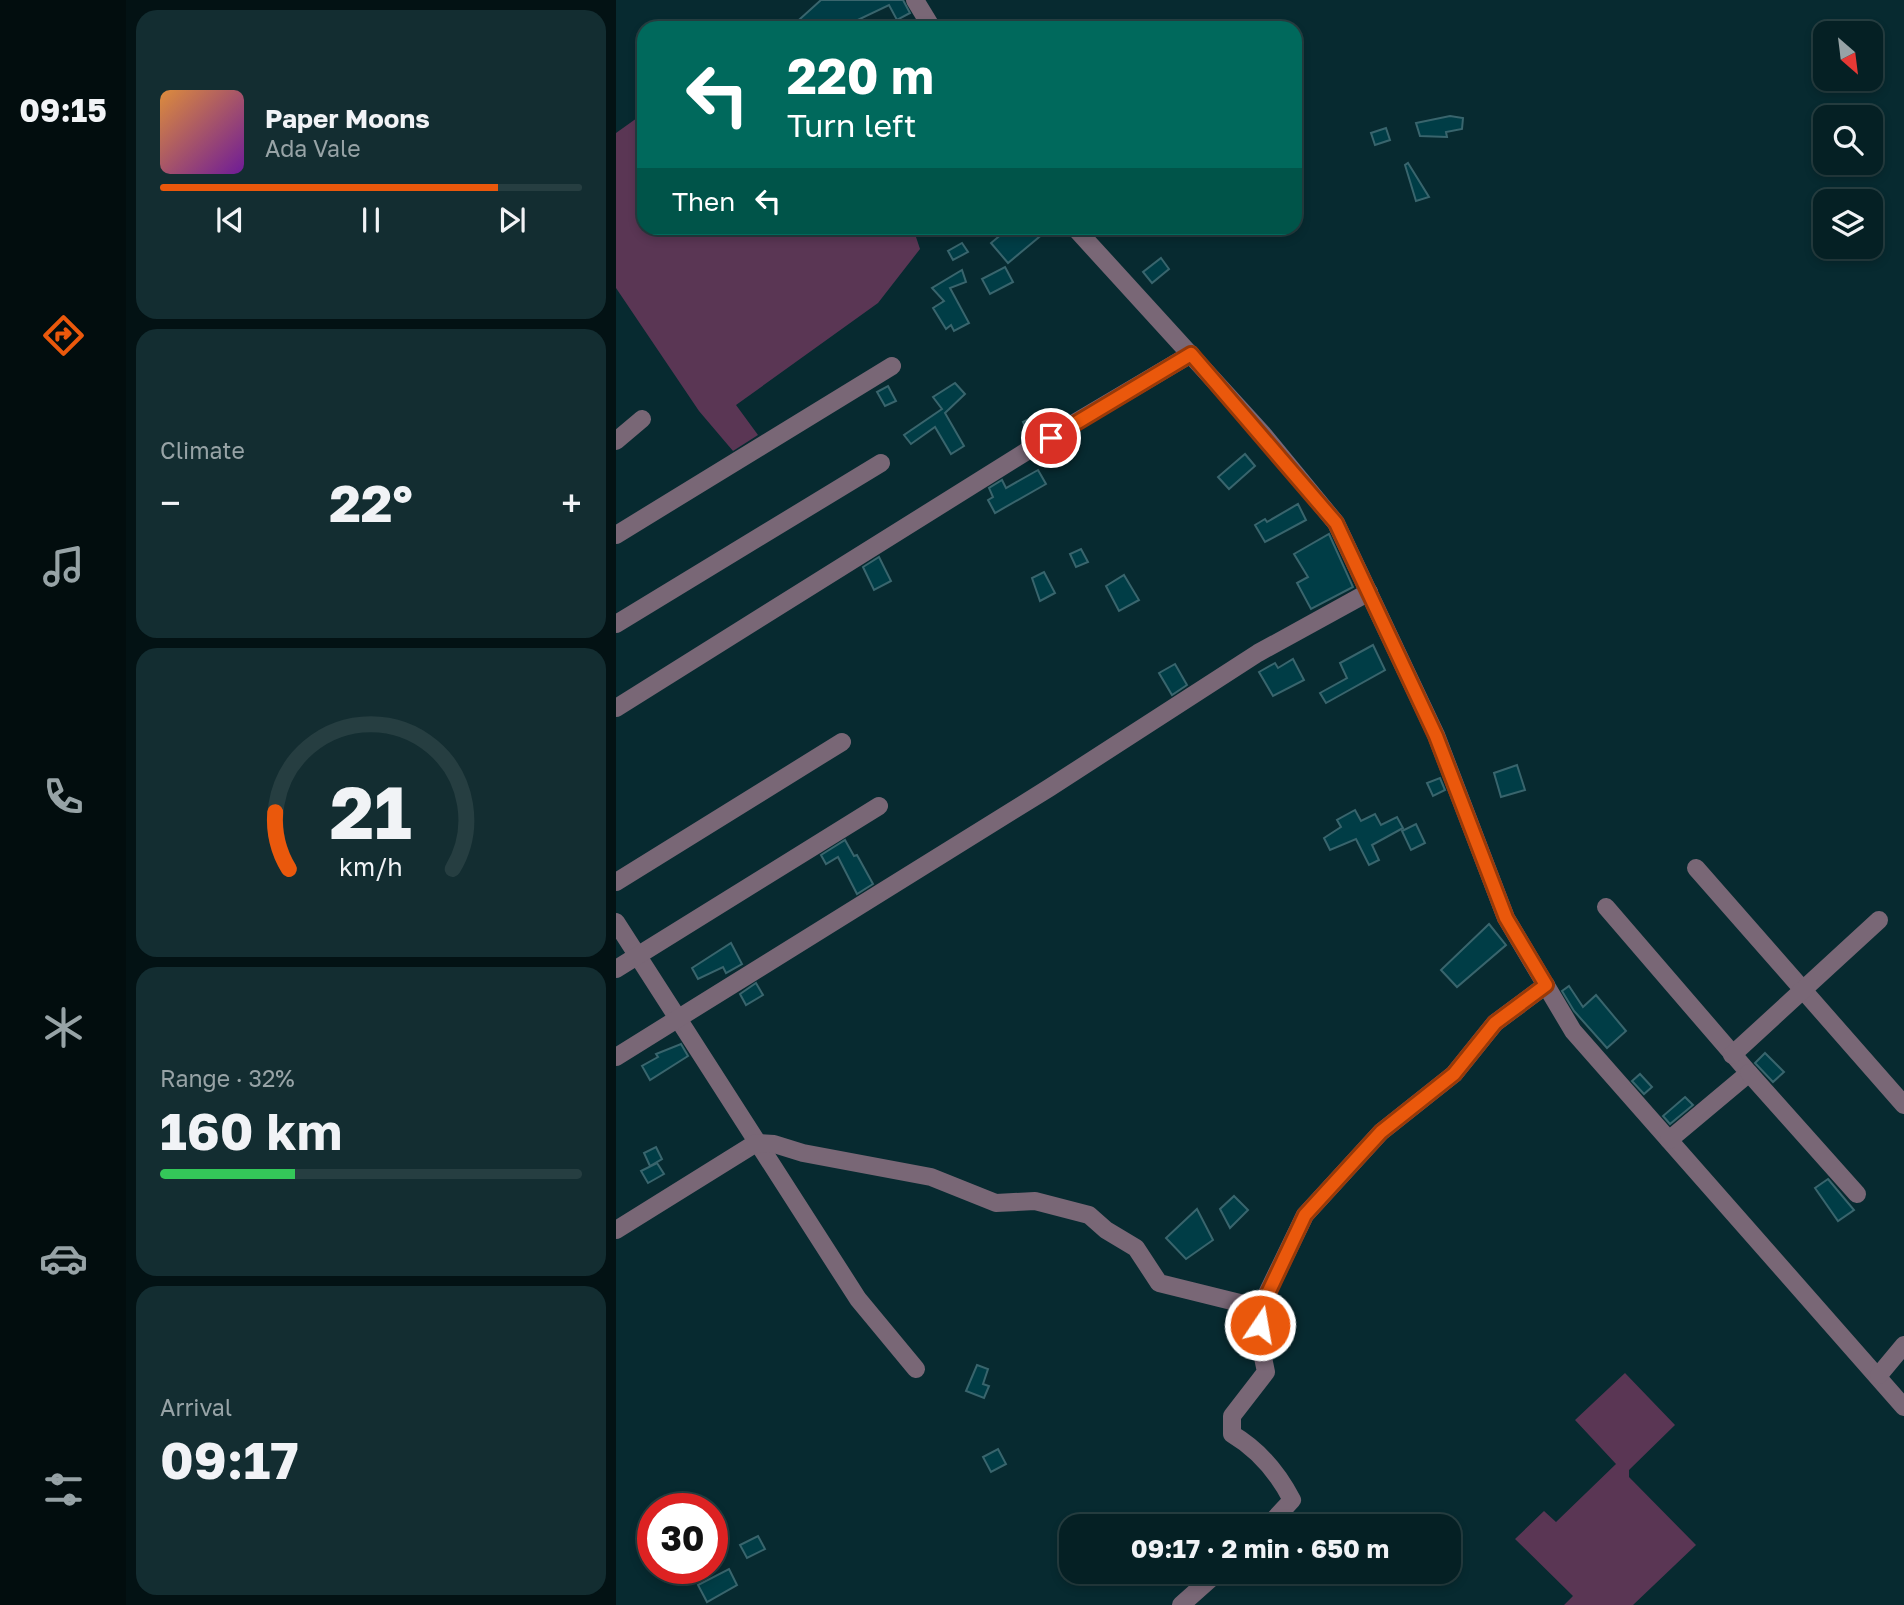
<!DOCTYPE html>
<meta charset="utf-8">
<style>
body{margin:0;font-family:"Golos Text",sans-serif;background:#132d31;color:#f1f3f6;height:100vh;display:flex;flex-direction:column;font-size:26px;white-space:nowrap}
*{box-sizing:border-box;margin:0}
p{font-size:23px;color:#97a3a6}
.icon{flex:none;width:38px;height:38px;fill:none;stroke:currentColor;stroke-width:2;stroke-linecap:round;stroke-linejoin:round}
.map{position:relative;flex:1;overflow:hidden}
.details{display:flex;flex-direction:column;gap:10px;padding:10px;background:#031214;width:490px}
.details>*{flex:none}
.guide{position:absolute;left:21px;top:21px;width:665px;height:214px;border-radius:21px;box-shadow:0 4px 10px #0003,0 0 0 2px #263e41;background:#00695c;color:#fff;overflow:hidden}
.needle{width:46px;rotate:152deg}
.tools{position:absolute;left:1197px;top:21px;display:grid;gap:14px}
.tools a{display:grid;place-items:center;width:70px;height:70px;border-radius:14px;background:#052024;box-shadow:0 4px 10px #0003,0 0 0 2px #263e41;font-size:35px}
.speed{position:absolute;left:21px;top:1493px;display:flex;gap:14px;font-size:35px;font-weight:700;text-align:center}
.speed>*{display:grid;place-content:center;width:91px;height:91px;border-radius:50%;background:#052024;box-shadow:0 4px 10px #0003,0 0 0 2px #263e41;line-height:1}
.speed .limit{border:10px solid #d22;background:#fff;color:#111}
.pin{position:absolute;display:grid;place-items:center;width:60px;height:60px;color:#fff;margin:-30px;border:4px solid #fff;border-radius:50%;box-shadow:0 2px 7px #0007}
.me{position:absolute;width:77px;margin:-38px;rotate:12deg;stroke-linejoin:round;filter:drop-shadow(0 0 5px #0008)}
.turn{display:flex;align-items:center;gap:24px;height:147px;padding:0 35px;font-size:32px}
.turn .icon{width:91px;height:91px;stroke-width:2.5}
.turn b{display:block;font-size:49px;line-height:60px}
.then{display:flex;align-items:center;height:66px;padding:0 35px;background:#0003;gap:14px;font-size:26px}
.big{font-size:52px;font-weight:700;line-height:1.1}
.details .tile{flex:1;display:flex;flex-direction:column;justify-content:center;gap:10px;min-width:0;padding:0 24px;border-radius:21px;background:#132d31}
.details .dial{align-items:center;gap:0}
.dial svg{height:182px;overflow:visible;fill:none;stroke:#263e41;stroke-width:7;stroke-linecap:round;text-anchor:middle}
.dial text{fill:#f1f3f6;stroke:none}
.song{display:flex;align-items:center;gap:21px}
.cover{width:84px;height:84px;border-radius:10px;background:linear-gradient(135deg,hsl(30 70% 55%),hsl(280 70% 35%))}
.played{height:7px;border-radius:4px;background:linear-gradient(90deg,#ea580c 80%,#263e41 80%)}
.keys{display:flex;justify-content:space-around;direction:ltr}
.heat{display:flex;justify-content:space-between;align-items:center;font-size:38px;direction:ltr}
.charge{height:10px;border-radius:5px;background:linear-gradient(90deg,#34c759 32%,#263e41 0)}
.trip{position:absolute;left:443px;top:1514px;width:402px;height:70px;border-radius:21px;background:#052024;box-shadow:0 4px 10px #0003,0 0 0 2px #263e41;font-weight:700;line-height:70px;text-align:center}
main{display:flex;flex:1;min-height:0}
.tab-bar{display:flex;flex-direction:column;width:126px;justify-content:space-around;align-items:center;background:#020d0e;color:#97a3a6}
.tab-bar .icon{width:49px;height:49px}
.tab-bar .selected{color:#ea580c}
.tab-bar b{font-size:32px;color:#f1f3f6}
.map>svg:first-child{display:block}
.green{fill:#5a3654}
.building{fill:#003d46;stroke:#39656d;stroke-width:2}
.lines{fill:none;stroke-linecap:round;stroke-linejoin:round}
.minor{stroke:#796776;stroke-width:18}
.route-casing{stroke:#983908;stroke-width:18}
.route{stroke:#ea580c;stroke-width:12}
</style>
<main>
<nav class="tab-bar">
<b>09:15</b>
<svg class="icon selected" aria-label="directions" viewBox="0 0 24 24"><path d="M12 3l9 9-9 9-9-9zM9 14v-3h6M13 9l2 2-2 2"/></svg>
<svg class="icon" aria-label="music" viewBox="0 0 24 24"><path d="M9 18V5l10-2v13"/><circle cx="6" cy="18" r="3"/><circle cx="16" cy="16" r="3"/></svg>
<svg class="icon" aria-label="phone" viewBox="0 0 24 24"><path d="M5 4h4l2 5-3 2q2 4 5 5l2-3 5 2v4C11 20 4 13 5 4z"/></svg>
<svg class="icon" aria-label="climate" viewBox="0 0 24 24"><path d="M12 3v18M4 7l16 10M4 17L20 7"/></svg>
<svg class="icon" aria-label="car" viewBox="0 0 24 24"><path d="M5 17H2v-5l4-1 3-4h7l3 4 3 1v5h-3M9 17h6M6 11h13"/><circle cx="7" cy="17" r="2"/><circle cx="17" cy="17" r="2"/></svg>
<svg class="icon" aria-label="filters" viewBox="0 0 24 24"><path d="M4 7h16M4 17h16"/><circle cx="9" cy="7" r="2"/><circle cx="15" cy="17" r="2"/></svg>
</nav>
<section class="details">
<div class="tile">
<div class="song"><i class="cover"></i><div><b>Paper Moons</b><p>Ada Vale</p></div></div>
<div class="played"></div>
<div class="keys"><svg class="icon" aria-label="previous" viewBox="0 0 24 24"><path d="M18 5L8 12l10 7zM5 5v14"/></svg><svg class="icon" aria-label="pause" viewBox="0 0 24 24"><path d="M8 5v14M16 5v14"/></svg><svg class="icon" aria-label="next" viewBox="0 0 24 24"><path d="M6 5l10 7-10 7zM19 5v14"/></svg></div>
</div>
<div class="tile"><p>Climate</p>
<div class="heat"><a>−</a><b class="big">22°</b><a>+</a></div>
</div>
<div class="tile dial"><svg viewBox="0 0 100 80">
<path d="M14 69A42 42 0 1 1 86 69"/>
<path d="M14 69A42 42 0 0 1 8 44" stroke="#ea580c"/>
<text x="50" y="56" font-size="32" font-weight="700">21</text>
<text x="50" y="72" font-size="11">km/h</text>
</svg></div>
<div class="tile"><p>Range · 32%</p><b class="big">160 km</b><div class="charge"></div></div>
<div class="tile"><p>Arrival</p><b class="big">09:17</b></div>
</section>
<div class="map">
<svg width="1288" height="1605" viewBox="0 0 1288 1605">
<rect width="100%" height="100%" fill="#072a30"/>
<g class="green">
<polygon points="28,113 28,228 297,228 304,249 262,303 120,405 142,435 117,451 83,411 0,288 0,133"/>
<polygon points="1009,1373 1059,1425 1013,1470 1013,1477 1080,1545 1017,1605 948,1605 957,1596 899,1539 928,1511 940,1522 1000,1464 959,1420"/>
</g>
<g class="building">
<polygon points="205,0 287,0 294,13 281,20 273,5 225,28 174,28"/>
<polygon points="834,116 847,118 846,129 830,132 831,137 804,136 800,123"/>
<polygon points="770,128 774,140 759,145 755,133"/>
<polygon points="792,163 813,197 800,201 789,165"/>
<polygon points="393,228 434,228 392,263 375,243"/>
<polygon points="346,243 352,252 337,260 332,251"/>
<polygon points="545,258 553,269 536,283 527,272"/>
<polygon points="389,267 397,282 374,294 366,279"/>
<polygon points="346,270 350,282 334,288 353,323 338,331 335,325 330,329 317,308 328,301 316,288"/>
<polygon points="339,383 349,394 329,413 348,446 335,454 319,427 295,444 288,435 326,409 317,397"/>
<polygon points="272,386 280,401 269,406 261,392"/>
<polygon points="419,416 426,429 414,436 407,422"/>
<polygon points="629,454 639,466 613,489 602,477"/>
<polygon points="422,470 430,484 379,513 372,500 377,497 373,488 386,480 390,488"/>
<polygon points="682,504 690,520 649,542 639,525 649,519 651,522"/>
<polygon points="713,534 737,587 695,609 681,583 692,577 678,554"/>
<polygon points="465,549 472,562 460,567 454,554"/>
<polygon points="263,557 275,581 258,590 247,567"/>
<polygon points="428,572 439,593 424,601 416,578"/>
<polygon points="508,575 523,600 503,611 490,586"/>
<polygon points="757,645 769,670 710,703 704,693 731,678 724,663"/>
<polygon points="677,659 688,680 657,696 643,672 659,663 662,668"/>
<polygon points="559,664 571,685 556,695 543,673"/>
<polygon points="901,765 909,790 885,797 878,773"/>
<polygon points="824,778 829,790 817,796 811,783"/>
<polygon points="739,810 745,821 759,814 765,825 781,817 787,828 756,845 763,860 753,865 740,839 714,850 708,838 725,827 721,820"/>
<polygon points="800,824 809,843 795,850 786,831"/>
<polygon points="229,840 238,856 241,855 257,884 241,894 222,857 210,864 205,855"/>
<polygon points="873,924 890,945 841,987 825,970"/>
<polygon points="115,943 126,964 110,973 107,967 82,979 76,968"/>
<polygon points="140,983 147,995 130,1005 124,994"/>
<polygon points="953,986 967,1007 980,995 1010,1031 991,1048 958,1011 946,991"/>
<polygon points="65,1044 72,1056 34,1080 26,1066 42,1057 40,1054"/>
<polygon points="1149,1053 1168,1072 1157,1082 1139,1063"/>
<polygon points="1024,1074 1036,1087 1028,1094 1016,1081"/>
<polygon points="1069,1097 1077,1105 1054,1124 1047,1116"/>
<polygon points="40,1147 46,1159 34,1166 28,1153"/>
<polygon points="41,1163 48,1174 32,1183 25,1171"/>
<polygon points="1212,1179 1238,1210 1222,1221 1199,1188"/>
<polygon points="618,1196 632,1210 614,1228 604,1209"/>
<polygon points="581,1209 597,1240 570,1259 550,1238"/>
<polygon points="361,1365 372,1369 367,1384 373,1386 368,1398 350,1391"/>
<polygon points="382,1449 390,1464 375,1472 367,1457"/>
<polygon points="142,1536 149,1549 131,1558 124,1545"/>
<polygon points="113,1569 121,1585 91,1602 82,1585"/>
</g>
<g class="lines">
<g class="minor">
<polyline points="299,0 316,28"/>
<polyline points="459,228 646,433 720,523 820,735 890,918 957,1031 1288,1407"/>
<polyline points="0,441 26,419"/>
<polyline points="0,535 276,366"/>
<polyline points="0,624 265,463"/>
<polyline points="0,708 411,451 575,354"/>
<polyline points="1080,868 1288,1105"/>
<polyline points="0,882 226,742"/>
<polyline points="990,907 1133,1073 1053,1140"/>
<polyline points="0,922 242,1299 300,1369"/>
<polyline points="0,969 263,806"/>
<polyline points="1116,1055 1263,920"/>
<polyline points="0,1057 433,788 642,653 753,592"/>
<polyline points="1133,1073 1241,1194"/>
<polyline points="0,1230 140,1143 158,1144 187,1153 315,1177 380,1203 419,1201 473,1215 490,1230 520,1248 543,1283 644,1308"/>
<polyline points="1263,1375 1288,1345"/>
<path d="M 652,1526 L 676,1500 C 662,1473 643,1450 616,1434 L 616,1416 L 650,1372 L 644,1343 L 644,1308 L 689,1215 L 765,1132 L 838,1074 L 879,1023 L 930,985"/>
<polyline points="565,1605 602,1572"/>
</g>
</g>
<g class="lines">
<defs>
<polyline id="route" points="435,438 575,354 720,523 820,736 890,918 930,985 879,1023 838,1074 765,1132 689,1215 645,1308 644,1325"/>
</defs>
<use href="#route" class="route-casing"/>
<use href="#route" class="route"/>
</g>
</svg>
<div class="tools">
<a><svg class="needle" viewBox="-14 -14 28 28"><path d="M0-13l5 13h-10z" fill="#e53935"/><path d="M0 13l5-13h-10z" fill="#97a3a6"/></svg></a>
<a><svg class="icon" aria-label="search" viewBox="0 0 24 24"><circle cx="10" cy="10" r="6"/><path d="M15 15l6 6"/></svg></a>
<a><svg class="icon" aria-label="layers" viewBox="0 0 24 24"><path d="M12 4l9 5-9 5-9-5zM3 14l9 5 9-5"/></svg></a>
</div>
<div class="speed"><div class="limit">30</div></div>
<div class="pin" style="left:435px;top:438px;background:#d93025"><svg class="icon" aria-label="arrive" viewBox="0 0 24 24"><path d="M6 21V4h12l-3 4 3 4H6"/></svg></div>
<svg class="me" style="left:644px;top:1325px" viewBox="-20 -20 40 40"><circle r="17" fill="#ea580c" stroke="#fff" stroke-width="3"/><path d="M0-11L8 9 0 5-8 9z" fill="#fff"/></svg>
<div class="trip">09:17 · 2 min · 650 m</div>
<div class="guide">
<div class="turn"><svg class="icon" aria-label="left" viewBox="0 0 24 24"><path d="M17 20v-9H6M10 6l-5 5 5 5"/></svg><div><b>220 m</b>Turn left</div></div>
<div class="then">Then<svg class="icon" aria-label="left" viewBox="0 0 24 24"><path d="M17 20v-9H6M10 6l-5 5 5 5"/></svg></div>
</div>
</div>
</main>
